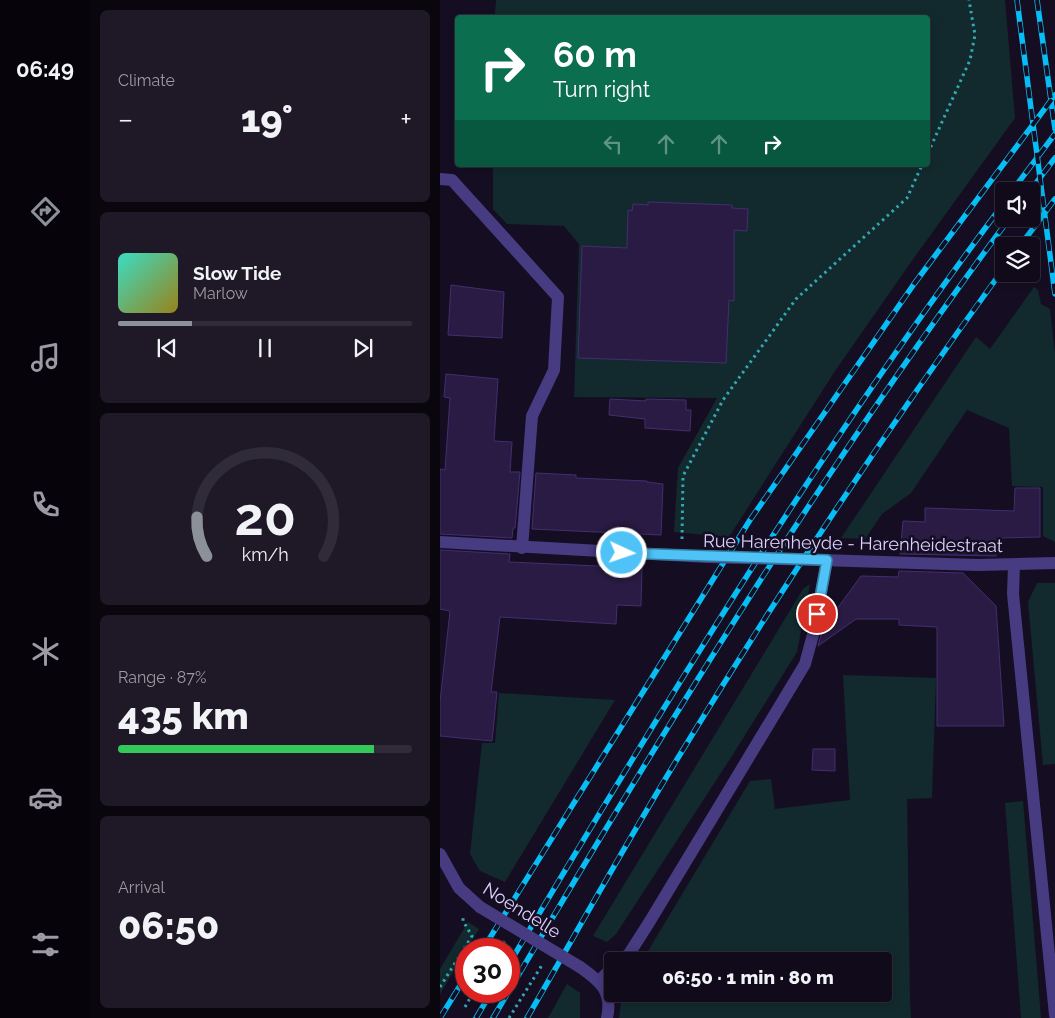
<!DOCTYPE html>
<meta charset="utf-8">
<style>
body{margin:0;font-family:Raleway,sans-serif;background:#1e1827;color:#f1f3f6;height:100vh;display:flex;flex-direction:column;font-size:19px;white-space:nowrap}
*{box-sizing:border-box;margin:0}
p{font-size:16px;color:#9c9aa2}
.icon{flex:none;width:28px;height:28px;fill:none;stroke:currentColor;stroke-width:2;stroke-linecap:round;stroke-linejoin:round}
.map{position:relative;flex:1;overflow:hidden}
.side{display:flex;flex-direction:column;gap:10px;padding:10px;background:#09060e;width:350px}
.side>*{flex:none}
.top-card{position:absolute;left:15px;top:15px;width:475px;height:152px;border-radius:5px;box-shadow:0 2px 8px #0003,0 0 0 1px #302b39;background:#0b6e4f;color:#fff;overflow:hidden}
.controls{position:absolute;left:555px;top:182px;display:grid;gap:10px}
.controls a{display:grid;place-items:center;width:45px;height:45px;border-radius:5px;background:#100a1a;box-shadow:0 2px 8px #0003,0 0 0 1px #302b39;font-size:25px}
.speed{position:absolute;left:15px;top:938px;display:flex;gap:10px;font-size:25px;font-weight:700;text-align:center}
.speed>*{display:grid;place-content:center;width:65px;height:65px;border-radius:50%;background:#100a1a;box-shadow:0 2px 8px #0003,0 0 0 1px #302b39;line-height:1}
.speed .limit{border:8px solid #d22;background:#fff;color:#111}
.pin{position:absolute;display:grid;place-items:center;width:42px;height:42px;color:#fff;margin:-21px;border:2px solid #fff;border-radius:50%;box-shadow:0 1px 5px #0007}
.me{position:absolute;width:55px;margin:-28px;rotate:93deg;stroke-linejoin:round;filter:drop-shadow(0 0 4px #0008)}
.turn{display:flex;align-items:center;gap:18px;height:105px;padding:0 15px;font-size:22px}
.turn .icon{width:65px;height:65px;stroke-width:2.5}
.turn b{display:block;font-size:35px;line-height:42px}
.lanes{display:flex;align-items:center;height:48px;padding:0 15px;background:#0003;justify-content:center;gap:25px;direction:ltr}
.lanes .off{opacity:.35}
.big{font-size:38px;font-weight:800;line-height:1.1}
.side .card{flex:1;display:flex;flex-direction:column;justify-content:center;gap:8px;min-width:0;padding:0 18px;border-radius:8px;background:#1e1827}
.side .dial{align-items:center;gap:0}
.dial svg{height:130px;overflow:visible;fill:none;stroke:#302b39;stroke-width:7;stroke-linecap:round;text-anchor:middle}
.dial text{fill:#f1f3f6;stroke:none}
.song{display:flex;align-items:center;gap:15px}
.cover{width:60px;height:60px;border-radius:8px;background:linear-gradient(135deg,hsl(170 70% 55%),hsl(50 70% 35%))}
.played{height:5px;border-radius:2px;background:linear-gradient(90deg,#8c9099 25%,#302b39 25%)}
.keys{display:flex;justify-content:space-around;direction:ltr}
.heat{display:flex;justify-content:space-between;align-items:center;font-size:28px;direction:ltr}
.charge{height:8px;border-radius:4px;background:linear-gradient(90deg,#34c759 87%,#302b39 0)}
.trip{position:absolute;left:164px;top:952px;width:288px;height:50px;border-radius:5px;background:#100a1a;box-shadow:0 2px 8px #0003,0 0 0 1px #302b39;font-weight:800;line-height:50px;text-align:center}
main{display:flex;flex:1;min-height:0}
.dock{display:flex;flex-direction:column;width:90px;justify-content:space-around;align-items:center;background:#06040a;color:#9c9aa2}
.dock .icon{width:35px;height:35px}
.dock .active{color:#8c9099}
.dock b{font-size:22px;color:#f1f3f6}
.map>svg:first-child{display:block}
.green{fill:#122a2d}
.building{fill:#291b43;stroke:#432e6f}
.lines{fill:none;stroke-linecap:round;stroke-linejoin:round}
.path{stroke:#32a9b2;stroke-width:3;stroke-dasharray:2.5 4;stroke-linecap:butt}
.minor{stroke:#473b81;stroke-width:12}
.rail-casing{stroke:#06bef5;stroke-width:5.5}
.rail{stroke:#150e23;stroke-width:4;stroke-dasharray:11;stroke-linecap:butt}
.minor-bridge{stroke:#473b81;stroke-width:12}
.route-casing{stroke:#337fa1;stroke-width:12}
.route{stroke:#4fc3f7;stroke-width:9}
.labels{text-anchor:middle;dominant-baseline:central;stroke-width:5;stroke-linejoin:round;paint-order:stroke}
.street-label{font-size:18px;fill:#dcd2fe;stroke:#150e23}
</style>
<main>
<nav class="dock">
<b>06:49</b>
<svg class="icon active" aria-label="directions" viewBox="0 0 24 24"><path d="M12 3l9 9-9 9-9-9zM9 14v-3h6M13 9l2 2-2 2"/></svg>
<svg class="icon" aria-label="music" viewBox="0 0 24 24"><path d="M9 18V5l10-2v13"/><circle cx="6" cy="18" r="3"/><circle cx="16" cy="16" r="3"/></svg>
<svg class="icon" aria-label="phone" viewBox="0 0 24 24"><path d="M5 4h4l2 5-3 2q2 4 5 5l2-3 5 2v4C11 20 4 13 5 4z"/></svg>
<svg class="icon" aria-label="climate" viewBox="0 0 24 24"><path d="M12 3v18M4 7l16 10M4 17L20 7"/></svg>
<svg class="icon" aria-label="car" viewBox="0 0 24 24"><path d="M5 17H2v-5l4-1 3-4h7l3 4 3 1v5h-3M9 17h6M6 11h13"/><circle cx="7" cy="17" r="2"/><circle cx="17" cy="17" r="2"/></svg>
<svg class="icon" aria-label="filters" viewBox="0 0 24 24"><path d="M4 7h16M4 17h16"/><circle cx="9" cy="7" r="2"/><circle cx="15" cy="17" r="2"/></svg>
</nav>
<section class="side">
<div class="card"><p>Climate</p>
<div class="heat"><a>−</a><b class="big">19°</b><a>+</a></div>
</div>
<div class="card">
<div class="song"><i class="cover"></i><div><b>Slow Tide</b><p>Marlow</p></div></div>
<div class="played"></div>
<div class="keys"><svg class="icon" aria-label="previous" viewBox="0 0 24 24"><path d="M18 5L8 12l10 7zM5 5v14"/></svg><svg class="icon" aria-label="pause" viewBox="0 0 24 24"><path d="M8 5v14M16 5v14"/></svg><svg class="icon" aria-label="next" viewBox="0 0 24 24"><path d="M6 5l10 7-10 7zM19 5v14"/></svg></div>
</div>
<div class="card dial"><svg viewBox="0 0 100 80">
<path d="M14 69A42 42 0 1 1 86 69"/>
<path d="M14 69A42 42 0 0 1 8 45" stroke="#8c9099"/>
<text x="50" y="56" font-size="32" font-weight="700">20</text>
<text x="50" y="72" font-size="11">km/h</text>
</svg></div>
<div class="card"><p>Range · 87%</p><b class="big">435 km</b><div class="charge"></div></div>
<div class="card"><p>Arrival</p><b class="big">06:50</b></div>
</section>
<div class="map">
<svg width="615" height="1018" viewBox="0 0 615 1018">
<rect width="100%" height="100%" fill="#150e23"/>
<g class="green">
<polygon points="56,0 565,0 575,118 476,255 395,371 289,537 234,532 238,468 277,398 134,397 139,244 124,226 67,224 53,209 53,165 488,165 488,18 65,18 65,14 55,14"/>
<polygon points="594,287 598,290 601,304 610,309 615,354 615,542 603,536 603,487 572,486 569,428 527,410 471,493 442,514 425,539 401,538 536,337 550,349"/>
<polygon points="597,583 615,583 615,764 603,765 588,602"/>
<polygon points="370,584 357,652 290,759 176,934 167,942 153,936 363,589"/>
<polygon points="403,675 496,678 492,798 467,799 470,1001 471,1018 179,1018 182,994 442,994 442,961 202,961 310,781 331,779 335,809 410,800"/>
<polygon points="59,693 175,700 65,882 40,871 30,854 42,743 55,743"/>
<polygon points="583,801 601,1018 581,1018 565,803"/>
<polygon points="28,922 39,929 0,994 0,969"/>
<polygon points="127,984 140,993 140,1018 108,1018"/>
</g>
<g class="building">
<polygon points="208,202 292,205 292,208 308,209 307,231 294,230 294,301 289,300 286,363 138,358 142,246 187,248 188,210 192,211 193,204 208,205"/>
<polygon points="11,285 64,292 62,338 8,335"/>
<polygon points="6,374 58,379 54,441 72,442 70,472 80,472 75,528 73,528 72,538 0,534 0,469 5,470 10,398 4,397"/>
<polygon points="170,399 206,401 206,399 246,400 246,410 251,410 250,431 205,428 205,419 169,415"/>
<polygon points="96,473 136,475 136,478 207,481 207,482 223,484 221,535 92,529"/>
<polygon points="575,488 600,488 600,537 558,538 556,556 460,554 463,521 485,522 485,508 574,511"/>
<polygon points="0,550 70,554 69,562 202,568 201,606 177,605 176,624 60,617 51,692 57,692 52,741 0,736 0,702 10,611 0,609"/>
<polygon points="459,571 523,573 556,606 564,726 497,726 497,627 459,625 459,619 416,619 378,646 383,628 421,576 458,577"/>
<polygon points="373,749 395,749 395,771 372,770"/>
</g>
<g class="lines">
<g class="path">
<polyline points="488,153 530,60 535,35 529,0"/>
<polyline points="242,539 243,476 283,400 356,299 467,198 482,165"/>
<polyline points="60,949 65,941"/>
<polyline points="0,987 32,936 23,921 23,917"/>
<polyline points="25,1007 34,991"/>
<polyline points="69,1018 102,965"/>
</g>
<g class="minor">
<polyline points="0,179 12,180 118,297 114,370 92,416 82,548"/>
<polyline points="0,542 267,557"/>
<polyline points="381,560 538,565 615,563"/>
<polyline points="574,565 573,594 615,1015"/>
<polyline points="0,854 19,888 40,907"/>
<polyline points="180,961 189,954 210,921 365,664 374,631 387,560"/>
<path d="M 140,967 C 160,981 173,991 167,1018"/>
<polyline points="160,980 172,968"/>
</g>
<defs>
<g id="rail">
<polyline points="577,0 615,294"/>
<polyline points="597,0 615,129"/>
<polyline points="572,191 615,134"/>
<polyline points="590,191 615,158"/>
<polyline points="580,246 615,199"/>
<polyline points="43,949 310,520 474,284 615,95"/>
<path d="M 69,964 C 224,704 382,445 564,203"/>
<path d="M 69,991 C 225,727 386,465 569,219"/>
<polyline points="0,1018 26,976"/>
<polyline points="36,1018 52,991"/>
<polyline points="53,1018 69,991"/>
<path d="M 87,1018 C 139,928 190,836 244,748 C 344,584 451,423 564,268"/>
</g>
</defs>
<use href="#rail" class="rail-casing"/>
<use href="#rail" class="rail"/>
<g class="minor-bridge">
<polyline points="267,557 381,560"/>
<polyline points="40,907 140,967"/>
</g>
</g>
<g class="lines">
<defs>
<polyline id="route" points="182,553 387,560 377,614"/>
</defs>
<use href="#route" class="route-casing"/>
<use href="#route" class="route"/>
</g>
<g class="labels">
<g class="street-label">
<text transform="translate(413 543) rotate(1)">Rue Harenheyde - Harenheidestraat</text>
<text transform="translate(82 910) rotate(32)">Noendelle</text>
</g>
</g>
</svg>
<div class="controls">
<a><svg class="icon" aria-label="sound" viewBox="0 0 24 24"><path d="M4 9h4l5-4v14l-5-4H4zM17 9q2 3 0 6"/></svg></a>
<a><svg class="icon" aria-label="layers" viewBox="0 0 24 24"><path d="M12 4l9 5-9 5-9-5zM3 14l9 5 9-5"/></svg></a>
</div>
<div class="speed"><div class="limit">30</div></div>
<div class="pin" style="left:377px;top:614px;background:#d93025"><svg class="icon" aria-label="arrive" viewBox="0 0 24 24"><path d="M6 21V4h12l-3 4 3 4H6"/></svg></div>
<svg class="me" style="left:182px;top:553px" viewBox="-20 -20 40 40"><circle r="17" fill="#4fc3f7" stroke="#fff" stroke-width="3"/><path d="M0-11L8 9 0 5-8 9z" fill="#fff"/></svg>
<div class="trip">06:50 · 1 min · 80 m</div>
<div class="top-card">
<div class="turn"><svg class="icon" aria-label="right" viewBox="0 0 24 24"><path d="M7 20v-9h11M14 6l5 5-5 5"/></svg><div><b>60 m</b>Turn right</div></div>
<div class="lanes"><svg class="icon off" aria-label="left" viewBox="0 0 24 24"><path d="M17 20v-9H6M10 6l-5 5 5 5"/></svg><svg class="icon off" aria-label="ahead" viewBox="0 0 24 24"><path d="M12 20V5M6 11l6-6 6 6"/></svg><svg class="icon off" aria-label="ahead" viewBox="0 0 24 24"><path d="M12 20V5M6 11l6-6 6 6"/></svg><svg class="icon" aria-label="right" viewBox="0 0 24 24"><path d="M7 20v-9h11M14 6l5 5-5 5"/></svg></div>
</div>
</div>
</main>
